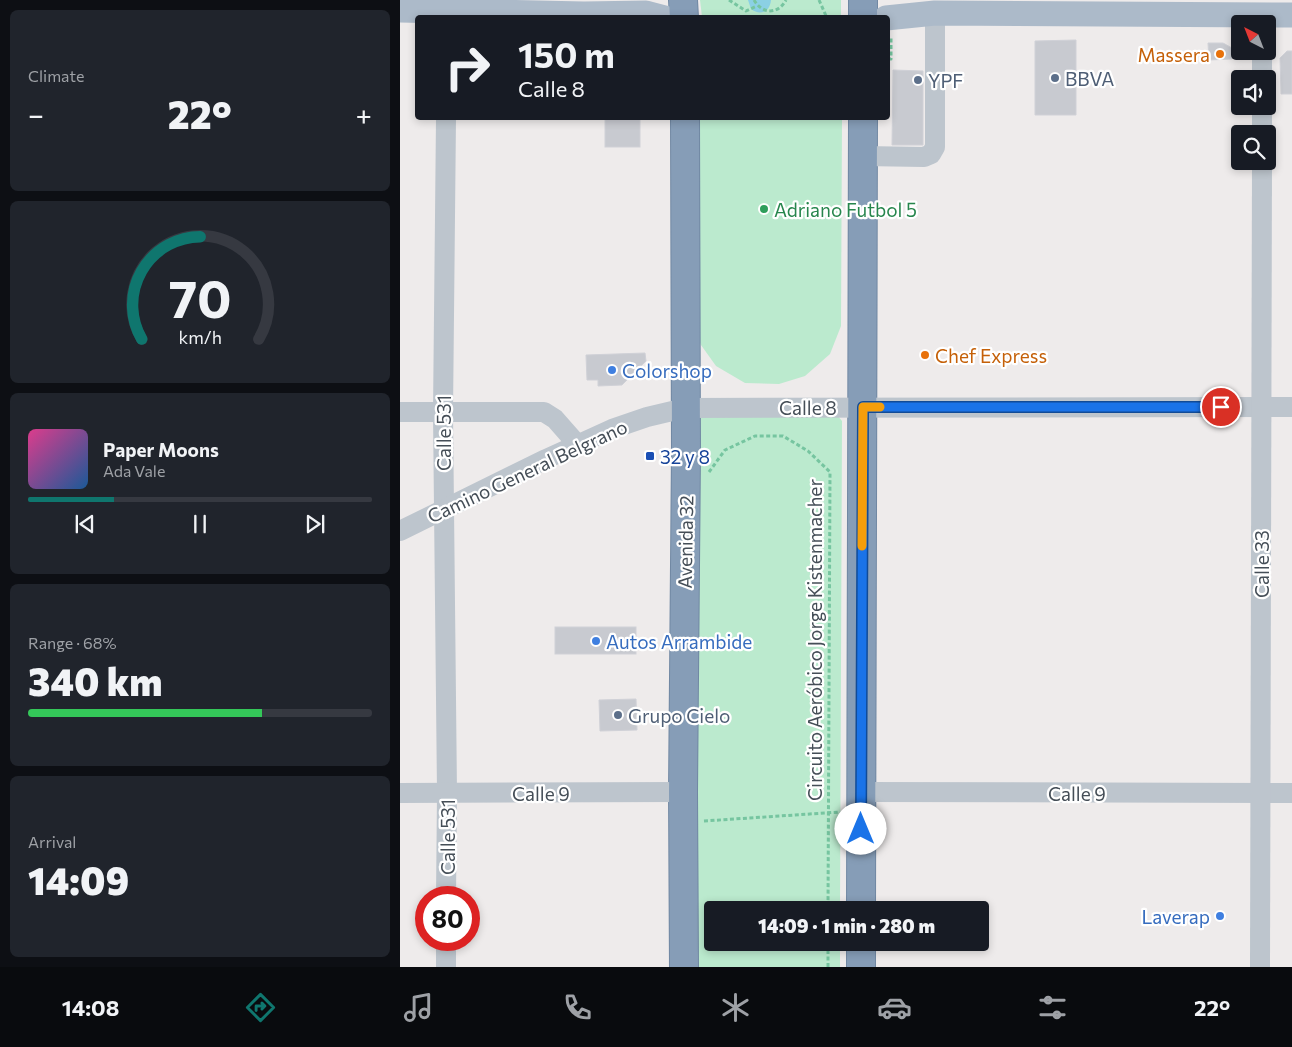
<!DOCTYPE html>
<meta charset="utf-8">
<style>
body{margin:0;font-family:Commissioner,sans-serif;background:#20242c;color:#f1f3f6;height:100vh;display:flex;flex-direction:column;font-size:19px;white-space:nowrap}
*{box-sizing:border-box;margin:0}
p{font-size:16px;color:#9ea1a6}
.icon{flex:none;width:28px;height:28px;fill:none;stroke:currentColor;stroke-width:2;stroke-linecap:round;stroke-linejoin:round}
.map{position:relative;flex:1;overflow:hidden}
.details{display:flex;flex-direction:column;gap:10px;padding:10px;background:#0d0f14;width:400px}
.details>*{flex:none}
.top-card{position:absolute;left:15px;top:15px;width:475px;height:105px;border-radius:5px;box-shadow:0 2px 8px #0003;background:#171b24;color:#f1f3f6;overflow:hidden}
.needle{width:32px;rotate:318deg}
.controls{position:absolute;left:831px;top:15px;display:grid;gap:10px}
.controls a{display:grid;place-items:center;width:45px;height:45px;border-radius:5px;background:#171b24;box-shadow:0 2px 8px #0003;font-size:25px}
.speed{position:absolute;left:15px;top:886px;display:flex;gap:10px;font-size:25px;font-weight:700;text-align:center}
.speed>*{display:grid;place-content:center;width:65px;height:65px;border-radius:50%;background:#171b24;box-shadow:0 2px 8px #0003;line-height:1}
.speed .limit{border:8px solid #d22;background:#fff;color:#111}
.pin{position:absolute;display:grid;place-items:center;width:42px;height:42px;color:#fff;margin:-21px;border:2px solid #fff;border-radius:50%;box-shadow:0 1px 5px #0007}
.me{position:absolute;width:55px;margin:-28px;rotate:0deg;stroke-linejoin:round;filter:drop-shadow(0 0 4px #0008)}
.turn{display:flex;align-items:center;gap:18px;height:105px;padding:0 20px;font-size:22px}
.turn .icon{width:65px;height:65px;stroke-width:2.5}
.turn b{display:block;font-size:35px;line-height:42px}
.big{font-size:38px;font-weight:800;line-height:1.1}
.details .tile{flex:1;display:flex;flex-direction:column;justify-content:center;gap:8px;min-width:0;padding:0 18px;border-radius:8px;background:#20242c}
.details .dial{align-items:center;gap:0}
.dial svg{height:130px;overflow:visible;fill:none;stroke:#363941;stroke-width:7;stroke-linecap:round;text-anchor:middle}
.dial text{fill:#f1f3f6;stroke:none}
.song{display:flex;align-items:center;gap:15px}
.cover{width:60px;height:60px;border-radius:8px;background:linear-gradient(135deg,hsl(330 70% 55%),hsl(210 70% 35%))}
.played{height:5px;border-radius:2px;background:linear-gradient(90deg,#0f766e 25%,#363941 25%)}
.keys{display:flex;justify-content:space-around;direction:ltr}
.heat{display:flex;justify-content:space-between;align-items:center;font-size:28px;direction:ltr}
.charge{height:8px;border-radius:4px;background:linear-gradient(90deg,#34c759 68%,#363941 0)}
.trip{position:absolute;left:304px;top:901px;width:285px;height:50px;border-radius:5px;background:#171b24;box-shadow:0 2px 8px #0003;font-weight:800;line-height:50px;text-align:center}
.menu{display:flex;height:80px;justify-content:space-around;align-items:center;background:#090b0e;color:#9ea1a6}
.menu .icon{width:35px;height:35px}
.menu .active{color:#0f766e}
.menu b{font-size:22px;color:#f1f3f6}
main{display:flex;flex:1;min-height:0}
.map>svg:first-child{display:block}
.green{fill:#bbeace}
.water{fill:#8bd0e4}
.building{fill:#c8cad0;stroke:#d0d1d7}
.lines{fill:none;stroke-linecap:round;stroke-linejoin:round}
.highway-casing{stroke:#7188a3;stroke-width:30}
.path{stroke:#76c5a0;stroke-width:3;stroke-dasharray:4 2.5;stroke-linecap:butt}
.minor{stroke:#bdc5cd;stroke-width:20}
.major{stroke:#acbac9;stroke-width:25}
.highway{stroke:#869db7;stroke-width:28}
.route-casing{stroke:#114b97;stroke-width:12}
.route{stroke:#1a73e8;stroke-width:9}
.slow{stroke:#f59e0b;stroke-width:9}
.food-dot{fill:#e8710a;stroke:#fff;stroke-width:2}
.service-dot{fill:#5c6f8a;stroke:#fff;stroke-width:2}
.leisure-dot{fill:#2e9e5b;stroke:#fff;stroke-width:2}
.shop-dot{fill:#3f7fe0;stroke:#fff;stroke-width:2}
.transit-dot{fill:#1a4fb4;stroke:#fff;stroke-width:2}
.labels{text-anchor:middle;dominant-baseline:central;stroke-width:4.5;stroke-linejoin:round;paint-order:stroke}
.food-label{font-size:19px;fill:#c56008;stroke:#fff;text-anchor:end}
.service-label{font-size:19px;fill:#4e5e75;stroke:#fff;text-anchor:start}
.leisure-label{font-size:19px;fill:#27864d;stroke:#fff;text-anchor:start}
.shop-label{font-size:19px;fill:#366cbe;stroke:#fff;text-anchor:start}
.street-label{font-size:19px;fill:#454e57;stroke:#fff}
.transit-label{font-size:19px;fill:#164399;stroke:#fff;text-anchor:start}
</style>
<main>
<section class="details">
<div class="tile"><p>Climate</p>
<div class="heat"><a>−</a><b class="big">22°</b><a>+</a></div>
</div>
<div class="tile dial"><svg viewBox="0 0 100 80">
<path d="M14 69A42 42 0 1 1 86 69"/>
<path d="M14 69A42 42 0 0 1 50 6" stroke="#0f766e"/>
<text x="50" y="56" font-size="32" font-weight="700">70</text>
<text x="50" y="72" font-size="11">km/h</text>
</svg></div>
<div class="tile">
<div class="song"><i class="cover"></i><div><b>Paper Moons</b><p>Ada Vale</p></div></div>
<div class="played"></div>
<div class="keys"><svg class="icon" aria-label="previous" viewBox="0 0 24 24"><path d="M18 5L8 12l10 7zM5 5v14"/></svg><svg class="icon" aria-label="pause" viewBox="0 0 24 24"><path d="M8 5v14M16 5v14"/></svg><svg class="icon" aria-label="next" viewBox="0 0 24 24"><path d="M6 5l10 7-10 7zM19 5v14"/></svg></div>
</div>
<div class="tile"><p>Range · 68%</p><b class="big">340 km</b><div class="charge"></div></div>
<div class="tile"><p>Arrival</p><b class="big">14:09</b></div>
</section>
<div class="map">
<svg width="892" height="967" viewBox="0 0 892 967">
<rect width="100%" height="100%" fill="#eeebeb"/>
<g class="green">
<polygon points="300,0 441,0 441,17 302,17"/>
<polygon points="294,118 442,118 441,326 430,354 405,376 379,384 345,383 316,366 301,345 295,329"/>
<polygon points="437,415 442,421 440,910 312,910 312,942 440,943 440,967 294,967 298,416"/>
</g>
<path class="water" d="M 348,0 L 371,0 C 370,12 360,16 351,9 Z"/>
<g class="building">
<polygon points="676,40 676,115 635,115 635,41"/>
<polygon points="808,43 823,43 832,48 832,59 809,60"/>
<polygon points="887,51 892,51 892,94 881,94 880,58"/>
<polygon points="493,70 523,71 523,145 492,145"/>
<rect x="205" y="118" width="35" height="29"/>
<polygon points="245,353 246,361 222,385 198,386 198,380 187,380 186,355"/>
<rect x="155" y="627" width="81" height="27"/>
<polygon points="236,699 237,730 200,731 199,700"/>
</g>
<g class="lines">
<defs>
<g id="highway">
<polyline points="283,0 284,18"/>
<polyline points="463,18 463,0"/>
<polyline points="461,910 463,118"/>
<polyline points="284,967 283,792 286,452 285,118"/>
<polyline points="461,967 461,942"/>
</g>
</defs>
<use href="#highway" class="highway-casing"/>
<g class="path">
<polyline points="329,0 346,11 357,6"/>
<path d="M 354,0 C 362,14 378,15 386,0"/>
<polyline points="419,0 427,18"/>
<polyline points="488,59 491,59 491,38"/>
<polyline points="309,472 325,450 355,436 383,436 408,451 430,472 428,910"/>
<polyline points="304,821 440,812"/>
<polyline points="428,967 428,942"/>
</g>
<g class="minor">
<polyline points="862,79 862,51"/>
<polyline points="46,118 43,413 47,793 46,898"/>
<polyline points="862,134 862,106"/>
<polyline points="463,156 524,157 531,154 535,147 535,13"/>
<polyline points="0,412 144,412 155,419 177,444"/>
<polyline points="0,531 146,459 212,429 247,417 285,408 892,407"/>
<polyline points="461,792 892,793"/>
<polyline points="0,793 283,792"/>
<polyline points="46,967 46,940"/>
<polyline points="860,967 862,161"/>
</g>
<g class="major">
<polyline points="0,10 184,14 246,13 265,18"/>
<polyline points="486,18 535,13 892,15"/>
</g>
<use href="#highway" class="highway"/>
</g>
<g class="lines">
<defs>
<polyline id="route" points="461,829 463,407 821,407"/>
</defs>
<use href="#route" class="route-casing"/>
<use href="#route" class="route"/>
<polyline class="slow" points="462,546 463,407 480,407"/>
</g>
<g class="food-dot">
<circle cx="820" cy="54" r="5"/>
<circle cx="525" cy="355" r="5"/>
</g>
<g class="service-dot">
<circle cx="655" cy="78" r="5"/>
<circle cx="518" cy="80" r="5"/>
<circle cx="218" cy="715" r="5"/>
</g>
<circle class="leisure-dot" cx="364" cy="209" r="5"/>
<g class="shop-dot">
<circle cx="212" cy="370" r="5"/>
<circle cx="196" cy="641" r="5"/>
<circle cx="820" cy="916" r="5"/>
</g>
<rect class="transit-dot" x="245" y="451" width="10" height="10" rx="2.5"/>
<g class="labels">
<g class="food-label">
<text x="810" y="54">Massera</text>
<text x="535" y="355" text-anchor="start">Chef Express</text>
</g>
<g class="service-label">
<text x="665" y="78">BBVA</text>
<text x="528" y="80">YPF</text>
<text x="228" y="715">Grupo Cielo</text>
</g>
<g class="leisure-label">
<text x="374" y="209">Adriano Futbol 5</text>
</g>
<g class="shop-label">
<text x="222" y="370">Colorshop</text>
<text x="206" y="641">Autos Arrambide</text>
<text x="810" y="916" text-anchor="end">Laverap</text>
</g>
<g class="street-label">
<text x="408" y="407">Calle 8</text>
<text transform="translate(43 433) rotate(-90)">Calle 531</text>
<text transform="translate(127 471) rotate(-25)">Camino General Belgrano</text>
<text transform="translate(285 542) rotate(-89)">Avenida 32</text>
<text transform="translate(861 564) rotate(-90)">Calle 33</text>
<text transform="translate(414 640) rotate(-90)">Circuito Aeróbico Jorge Kistenmacher</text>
<text x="141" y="793">Calle 9</text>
<text x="677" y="793">Calle 9</text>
<text transform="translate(47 837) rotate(-90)">Calle 531</text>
</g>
<g class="transit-label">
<text x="260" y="456">32 y 8</text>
</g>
</g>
</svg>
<div class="controls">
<a><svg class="needle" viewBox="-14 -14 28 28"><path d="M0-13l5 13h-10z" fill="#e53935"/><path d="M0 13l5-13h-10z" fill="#9ea1a6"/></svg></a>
<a><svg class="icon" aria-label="sound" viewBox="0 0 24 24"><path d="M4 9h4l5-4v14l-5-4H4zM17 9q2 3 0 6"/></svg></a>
<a><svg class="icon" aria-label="search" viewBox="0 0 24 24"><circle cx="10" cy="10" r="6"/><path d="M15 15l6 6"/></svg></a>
</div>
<div class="speed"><div class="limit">80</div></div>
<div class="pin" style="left:821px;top:407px;background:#d93025"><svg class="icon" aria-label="arrive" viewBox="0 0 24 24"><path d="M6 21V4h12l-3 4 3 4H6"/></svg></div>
<svg class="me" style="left:461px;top:829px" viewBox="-20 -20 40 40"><circle r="19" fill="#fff"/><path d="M0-13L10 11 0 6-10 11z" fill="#1a73e8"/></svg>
<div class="trip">14:09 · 1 min · 280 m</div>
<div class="top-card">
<div class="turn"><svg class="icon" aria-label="right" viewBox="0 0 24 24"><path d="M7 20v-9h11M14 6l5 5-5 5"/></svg><div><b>150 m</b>Calle 8</div></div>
</div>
</div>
</main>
<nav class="menu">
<b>14:08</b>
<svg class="icon active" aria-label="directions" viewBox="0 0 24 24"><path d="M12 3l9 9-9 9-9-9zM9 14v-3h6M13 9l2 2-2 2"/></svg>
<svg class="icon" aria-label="music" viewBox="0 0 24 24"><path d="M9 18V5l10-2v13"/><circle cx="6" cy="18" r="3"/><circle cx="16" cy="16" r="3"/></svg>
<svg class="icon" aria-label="phone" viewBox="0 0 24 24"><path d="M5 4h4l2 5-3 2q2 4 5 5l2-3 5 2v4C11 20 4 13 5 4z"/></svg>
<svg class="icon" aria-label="climate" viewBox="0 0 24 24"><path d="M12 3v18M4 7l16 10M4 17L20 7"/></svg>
<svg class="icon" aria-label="car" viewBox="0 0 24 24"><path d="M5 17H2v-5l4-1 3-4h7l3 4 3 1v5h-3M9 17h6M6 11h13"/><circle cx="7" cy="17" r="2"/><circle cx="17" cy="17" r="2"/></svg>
<svg class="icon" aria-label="filters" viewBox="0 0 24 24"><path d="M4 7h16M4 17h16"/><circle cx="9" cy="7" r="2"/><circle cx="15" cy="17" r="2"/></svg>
<b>22°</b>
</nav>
